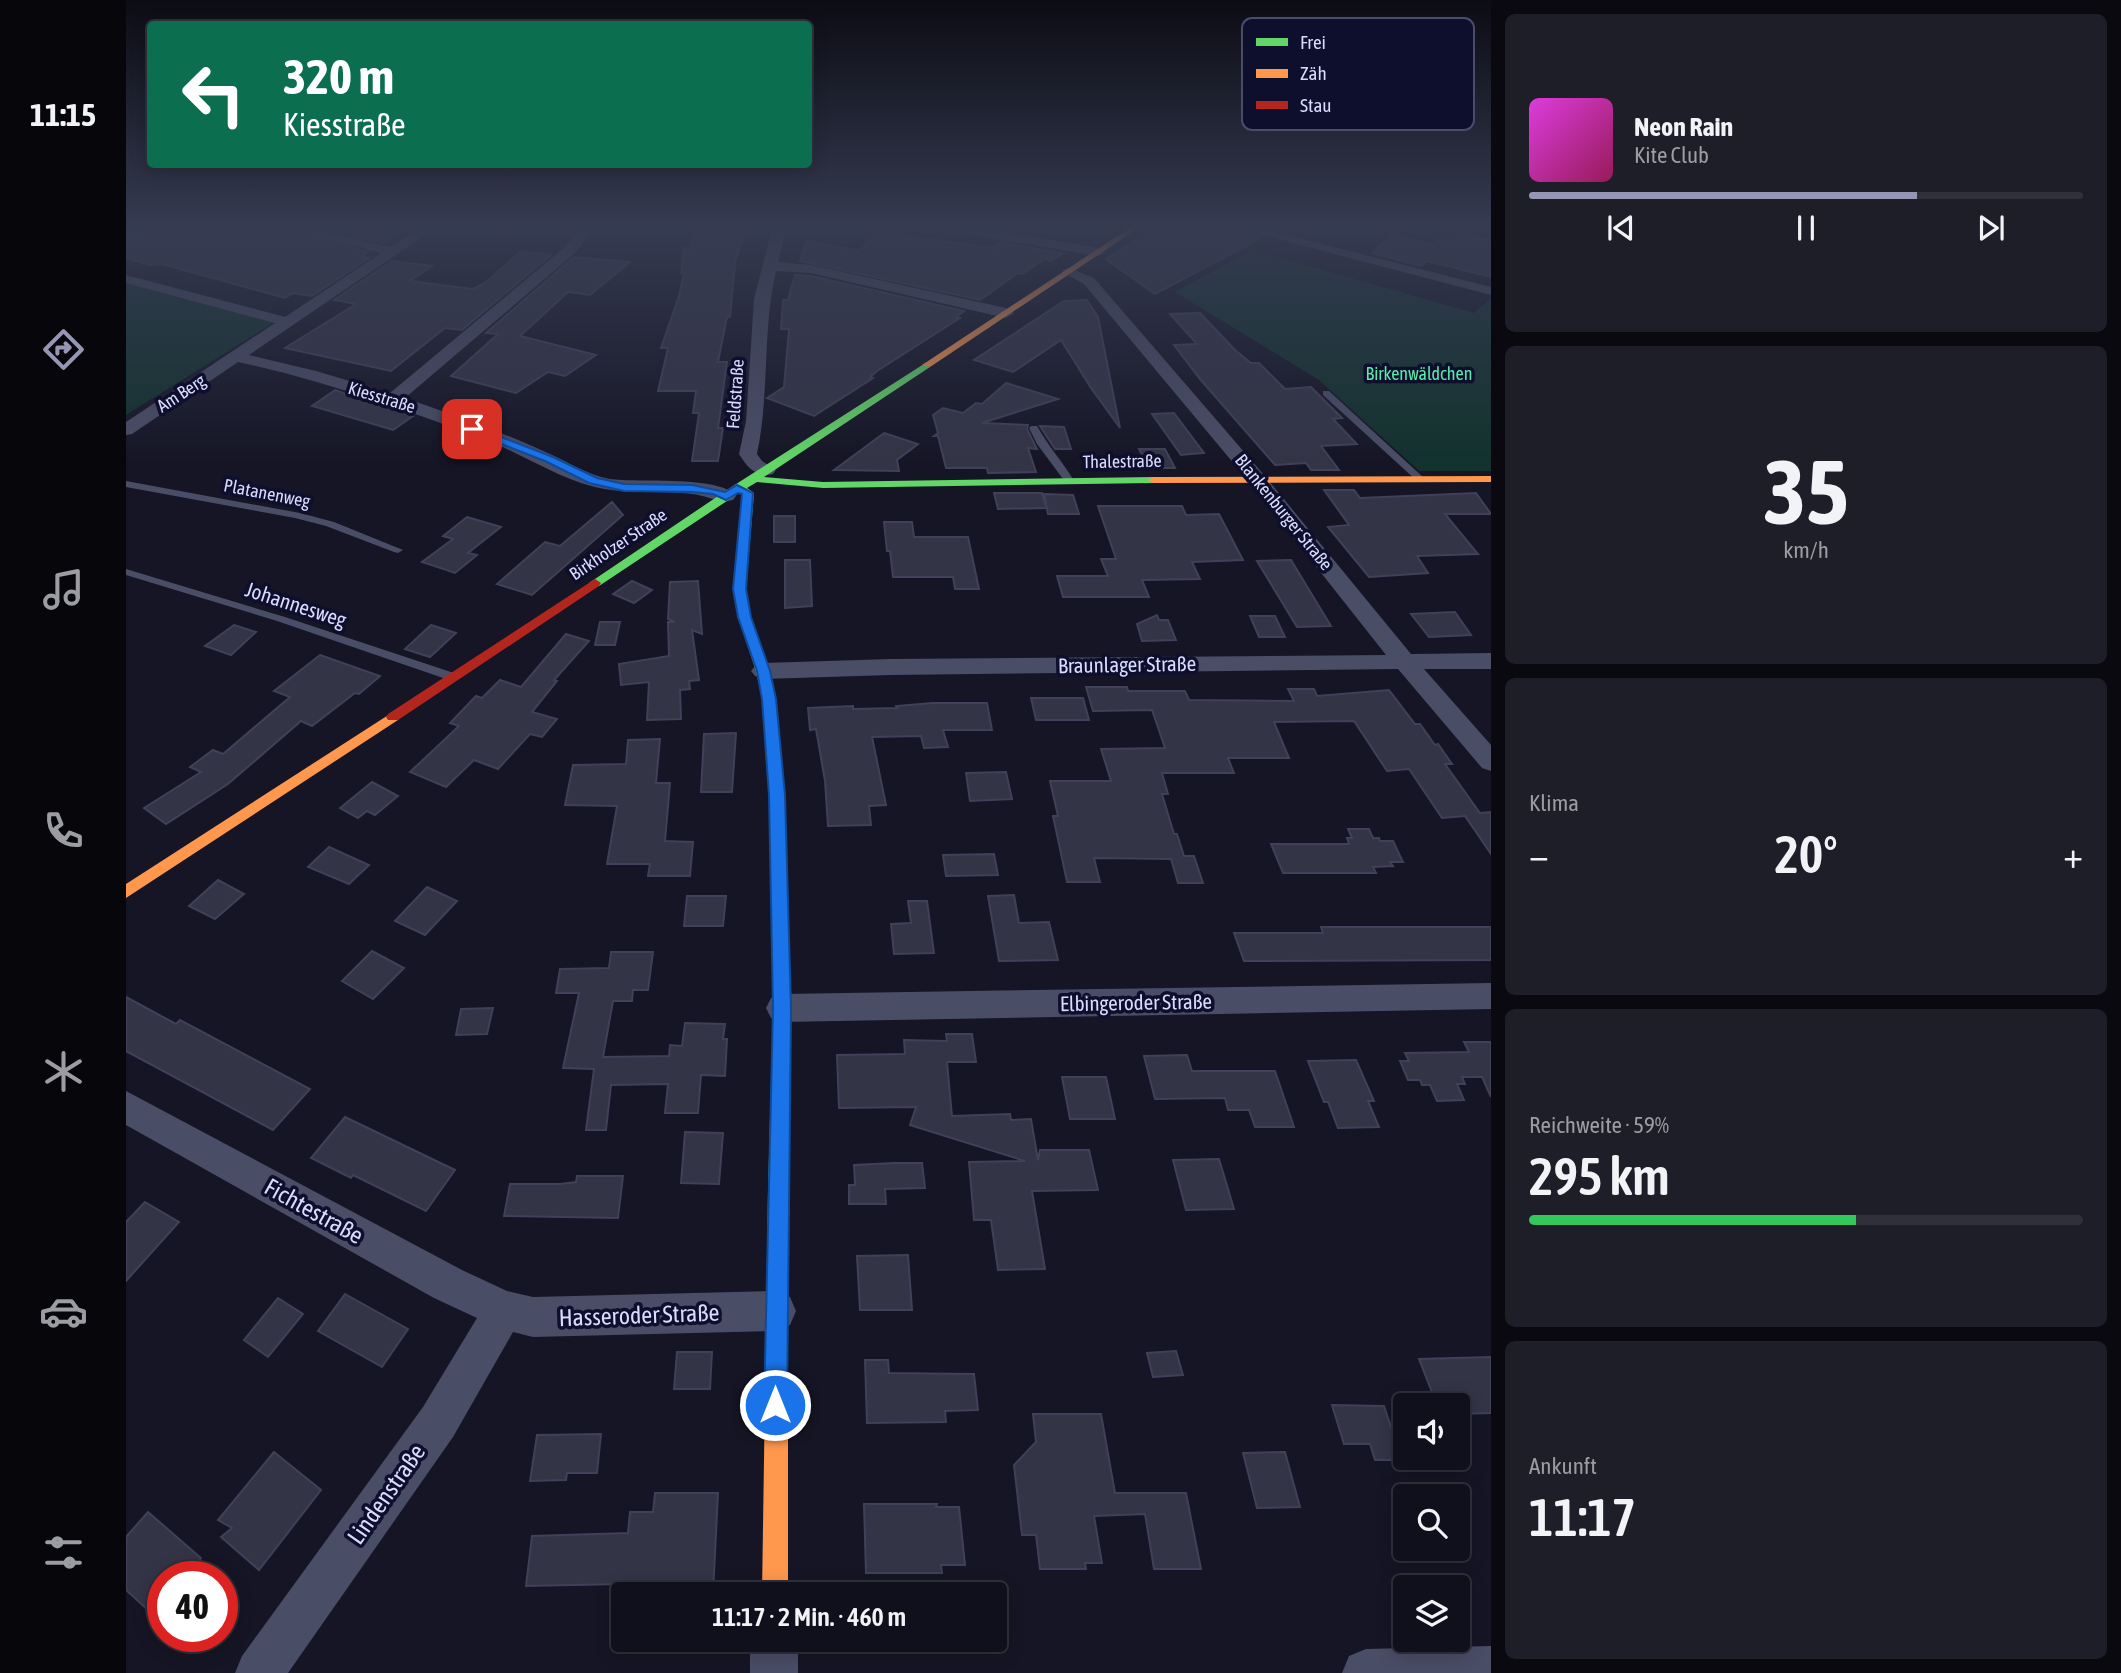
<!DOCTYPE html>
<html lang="de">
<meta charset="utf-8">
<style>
body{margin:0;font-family:"Asap Condensed",sans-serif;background:#1e1e29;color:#f1f3f6;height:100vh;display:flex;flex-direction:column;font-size:26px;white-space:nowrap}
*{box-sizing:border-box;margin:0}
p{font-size:23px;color:#9c9da3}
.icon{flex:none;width:38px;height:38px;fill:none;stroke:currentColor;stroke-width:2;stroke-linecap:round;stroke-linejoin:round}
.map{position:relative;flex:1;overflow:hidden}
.sheet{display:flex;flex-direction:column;gap:14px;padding:14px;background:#09090f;width:630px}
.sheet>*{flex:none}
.hud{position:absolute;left:21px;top:21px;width:665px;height:147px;border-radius:7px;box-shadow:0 4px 18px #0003,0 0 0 2px #30303b;background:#0b6e4f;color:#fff;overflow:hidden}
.controls{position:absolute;left:1267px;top:1393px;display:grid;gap:14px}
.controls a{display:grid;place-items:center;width:77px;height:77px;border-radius:7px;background:#10101c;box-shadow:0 4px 18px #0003,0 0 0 2px #30303b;font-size:35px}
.speed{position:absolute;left:21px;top:1561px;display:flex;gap:14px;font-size:35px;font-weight:700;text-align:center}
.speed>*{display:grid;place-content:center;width:91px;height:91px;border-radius:50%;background:#10101c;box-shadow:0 4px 18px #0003,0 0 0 2px #30303b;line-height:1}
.speed .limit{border:10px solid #d22;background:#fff;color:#111}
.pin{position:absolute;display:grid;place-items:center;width:60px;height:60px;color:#fff;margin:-30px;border-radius:14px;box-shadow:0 4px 10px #0006}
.me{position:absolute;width:77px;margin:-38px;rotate:0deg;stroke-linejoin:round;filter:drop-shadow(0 0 5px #0008)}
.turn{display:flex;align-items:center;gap:24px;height:147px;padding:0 21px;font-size:32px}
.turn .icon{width:91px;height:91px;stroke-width:2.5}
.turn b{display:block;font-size:49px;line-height:60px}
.big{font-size:52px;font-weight:600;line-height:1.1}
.sheet .widget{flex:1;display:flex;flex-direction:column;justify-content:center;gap:10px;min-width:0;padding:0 24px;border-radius:10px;background:#1e1e29}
.sheet .dial{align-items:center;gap:0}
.dial b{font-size:91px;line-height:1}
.song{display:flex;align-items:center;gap:21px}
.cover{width:84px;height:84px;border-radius:10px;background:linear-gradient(135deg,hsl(300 70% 55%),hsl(330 70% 35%))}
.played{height:7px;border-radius:4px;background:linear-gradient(90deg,#9496b3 70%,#30303b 70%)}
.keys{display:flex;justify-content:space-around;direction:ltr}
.heat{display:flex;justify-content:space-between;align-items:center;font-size:38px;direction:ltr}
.charge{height:10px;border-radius:5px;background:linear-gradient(90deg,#34c759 59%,#30303b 0)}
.trip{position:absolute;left:485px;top:1582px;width:396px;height:70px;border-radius:7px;background:#10101c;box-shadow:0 4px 18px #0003,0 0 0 2px #30303b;font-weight:600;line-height:70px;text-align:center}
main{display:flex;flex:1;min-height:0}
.menu{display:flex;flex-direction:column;width:126px;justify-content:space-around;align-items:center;background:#06060b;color:#9c9da3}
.menu .icon{width:49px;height:49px}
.menu .on{color:#9496b3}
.menu b{font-size:32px;color:#f1f3f6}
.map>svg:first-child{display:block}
.green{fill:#12322d}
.building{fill:#333446;stroke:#404058;stroke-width:2}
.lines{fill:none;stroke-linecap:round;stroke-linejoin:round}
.lane{fill:#494d66;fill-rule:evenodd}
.street{fill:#494d66;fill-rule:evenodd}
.fast{fill:#63d668;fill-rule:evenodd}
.slow{fill:#ff974d;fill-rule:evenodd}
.jam{fill:#b3261e;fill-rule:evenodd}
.route{fill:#1a73e8;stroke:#114b97;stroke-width:2}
.labels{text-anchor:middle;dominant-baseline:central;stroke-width:7;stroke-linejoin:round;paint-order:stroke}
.far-park-label{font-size:18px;fill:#58ecaa;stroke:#0e0f2c}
.far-street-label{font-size:18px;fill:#d9dcff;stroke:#0e0f2c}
.street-label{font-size:21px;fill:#d9dcff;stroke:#0e0f2c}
.near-street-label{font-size:24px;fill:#d9dcff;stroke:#0e0f2c}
.key{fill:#0e0f2c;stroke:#4b4c6b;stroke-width:2}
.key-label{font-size:19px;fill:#d9dcff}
</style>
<main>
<nav class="menu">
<b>11:15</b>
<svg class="icon on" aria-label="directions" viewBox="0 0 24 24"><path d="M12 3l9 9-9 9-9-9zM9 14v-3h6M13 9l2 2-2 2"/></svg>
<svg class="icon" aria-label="music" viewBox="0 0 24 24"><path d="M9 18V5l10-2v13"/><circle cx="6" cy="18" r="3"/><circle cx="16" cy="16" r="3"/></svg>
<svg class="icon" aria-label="phone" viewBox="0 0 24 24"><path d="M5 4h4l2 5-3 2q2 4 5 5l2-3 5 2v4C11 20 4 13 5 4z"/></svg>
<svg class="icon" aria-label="climate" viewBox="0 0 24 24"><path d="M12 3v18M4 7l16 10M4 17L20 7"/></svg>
<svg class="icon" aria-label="car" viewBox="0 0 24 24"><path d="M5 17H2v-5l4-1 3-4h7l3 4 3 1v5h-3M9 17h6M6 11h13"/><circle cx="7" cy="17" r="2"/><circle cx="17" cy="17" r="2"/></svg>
<svg class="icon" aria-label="filters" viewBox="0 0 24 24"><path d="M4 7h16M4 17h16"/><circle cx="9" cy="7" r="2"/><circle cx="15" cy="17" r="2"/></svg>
</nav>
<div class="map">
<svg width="1365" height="1673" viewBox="0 0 1365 1673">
<rect width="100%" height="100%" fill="#151525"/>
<g class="green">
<polygon points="1126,250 1348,313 1365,298 1365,471 1293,471 1193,380 1049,292"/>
<polygon points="0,280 149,322 0,415"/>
</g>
<g class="building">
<polygon points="34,229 161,229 242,252 236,257 243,258 186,296 167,293 159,298 36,264 24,265 0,258 0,244"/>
<polygon points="200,229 212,229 268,235 257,243"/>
<polygon points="1028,229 1066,236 1080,229 1111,229 1135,238 1029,294 980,259"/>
<polygon points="752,233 869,248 873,243 879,243 937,253 925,261 919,259 896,274 892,273 854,300 674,261 681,241 733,251"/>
<polygon points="1335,233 1365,240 1365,277 1301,261 1295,266 1246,253 1266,235 1308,245 1314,239 1327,242"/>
<polygon points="568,236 617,236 609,263 604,317 601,317 592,362 601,362 592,428 597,428 592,461 566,461 573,413 567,413 570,391 532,391 542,348 535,348 553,296 558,273 555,273 558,248 566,248"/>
<polygon points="395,251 425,255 336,330 319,328 265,371 159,348 230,304 208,300 266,261 306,266 284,281 347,289 359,283"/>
<polygon points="448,257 504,262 464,295 442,292 394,336 470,355 439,376 422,372 390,393 325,376 372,334 360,333"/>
<polygon points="669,275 685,276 838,311 830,317 834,318 751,371 744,377 747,378 688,416 641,398 658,387 663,329 655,329 657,300 662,300"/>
<polygon points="961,300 972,317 994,428 965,388 935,340 887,372 848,360 938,301"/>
<polygon points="1074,313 1109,350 1125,363 1133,363 1159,389 1185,387 1216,418 1207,419 1231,444 1195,446 1213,470 1185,470 1180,463 1149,465 1074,379 1048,345 1071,344 1044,314"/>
<polygon points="880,383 932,399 856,423 902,425 901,429 911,449 902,448 910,472 862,473 861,468 820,468 812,436 808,436 812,433 807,415 817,408 837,413 850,403 856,404"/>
<polygon points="209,390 230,398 287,416 267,430 186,406"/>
<polygon points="1048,413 1078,453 1055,455 1026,414"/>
<polygon points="914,426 938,427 945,449 929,449"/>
<polygon points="758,433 792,444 771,460 773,471 708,470"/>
<polygon points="1013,449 1039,449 1049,468 1023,468"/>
<polygon points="1198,490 1228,490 1234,498 1350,493 1365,514 1319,514 1352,554 1291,556 1302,573 1243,577 1202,527 1223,525"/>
<polygon points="868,493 916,493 921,508 872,509"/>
<polygon points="918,494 947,495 953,514 922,514"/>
<polygon points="486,502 497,515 406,595 371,584 419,542 434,546"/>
<polygon points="972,506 1056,506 1060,515 1093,514 1117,560 1066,562 1074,579 1016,580 1023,597 937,597 931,576 982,576 975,559 990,559"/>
<rect x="648" y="516" width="21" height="26"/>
<polygon points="341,517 375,527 342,553 351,555 329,573 296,562 327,539 317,536"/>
<polygon points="758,522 786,522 788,537 842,537 853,589 829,589 827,577 767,577 764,551 761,551"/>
<polygon points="659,560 684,560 686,606 659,608"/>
<polygon points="1165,560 1205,626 1171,627 1131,561"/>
<polygon points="506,581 526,590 508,603 487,594"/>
<polygon points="572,581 576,634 566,630 573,680 563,681 564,689 554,690 555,719 521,720 523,682 495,685 493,664 543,656 542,622 549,622 542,619 544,582"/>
<polygon points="1329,612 1345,635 1303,637 1285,614"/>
<polygon points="1031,615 1033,620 1042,620 1050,640 1016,641 1011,624"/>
<polygon points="1124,616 1149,616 1159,637 1133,637"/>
<polygon points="474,622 494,622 489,645 469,645"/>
<polygon points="108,625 130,632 105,655 79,646"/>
<polygon points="305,625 330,633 304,657 279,649"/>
<polygon points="440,634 463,641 428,680 431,681 406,712 431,719 416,737 404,734 372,769 348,760 320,787 284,772 333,726 324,723 350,696 356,698 374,680 395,687"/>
<polygon points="194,655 254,676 233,694 229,693 186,726 175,721 102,784 40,824 18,808 75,772 64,767 87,750 97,754 164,697 148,691"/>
<polygon points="960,687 1001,687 1002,691 1059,691 1063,700 1168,701 1162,689 1188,689 1191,696 1263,690 1289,724 1294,724 1309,745 1312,744 1326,764 1319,764 1354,813 1365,812 1365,854 1339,816 1316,818 1283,769 1261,771 1228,721 1148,722 1163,758 1102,758 1108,773 1036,773 1042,794 1036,794 1048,834 1051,834 1058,856 1068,856 1077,883 1052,883 1045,859 968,858 974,882 941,882 927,816 932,816 924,781 985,781 975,749 1039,748 1026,710 967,711"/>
<polygon points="905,698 957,698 963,720 910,720"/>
<polygon points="806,703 861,703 866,730 817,730 822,747 798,748 795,736 746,737 760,805 743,806 745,825 702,826 699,781 690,729 684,730 682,708 727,706 727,709 771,708 770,706"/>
<polygon points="610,733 606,792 575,792 578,734"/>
<polygon points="534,739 530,783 544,783 539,841 567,842 564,876 522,876 524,864 481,864 491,806 439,805 447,765 500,764 502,740"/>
<polygon points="880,772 886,799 844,801 840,773"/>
<polygon points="246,782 272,796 249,815 241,811 232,818 214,808"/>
<polygon points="1222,829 1243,829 1247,838 1253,838 1254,841 1267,841 1277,862 1264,862 1267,866 1247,867 1250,873 1157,873 1145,844 1223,844 1221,838 1226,838"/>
<polygon points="203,847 243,865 223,884 182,867"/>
<polygon points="868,854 872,875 820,876 817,855"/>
<polygon points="92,880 118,894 89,919 63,906"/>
<polygon points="301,887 331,901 299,935 269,921"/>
<polygon points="888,895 893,923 923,922 932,960 873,961 862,896"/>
<polygon points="561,896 600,896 597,926 558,926"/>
<polygon points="782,901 801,901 808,953 768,954 765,924 785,923"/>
<polygon points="1195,927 1365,927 1365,960 1118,961 1108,933 1197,933"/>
<polygon points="246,951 278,968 247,999 216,981"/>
<polygon points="485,952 527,952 522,990 507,990 506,1001 487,1001 477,1057 543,1056 544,1045 556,1046 559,1023 599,1024 597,1039 601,1039 599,1076 575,1075 572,1113 539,1113 542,1084 485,1085 480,1130 460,1130 468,1069 437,1068 453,993 430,993 434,969 483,968"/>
<polygon points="0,997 50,1024 54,1020 184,1089 147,1130 0,1051"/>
<polygon points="367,1008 361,1034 330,1035 335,1009"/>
<polygon points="820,1034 846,1034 850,1062 821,1062 826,1116 884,1114 885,1120 905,1119 912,1160 914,1150 963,1150 972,1190 906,1191 919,1269 872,1270 865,1220 848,1220 843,1162 899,1161 784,1125 790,1107 713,1108 711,1055 779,1054 778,1040 821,1041"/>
<polygon points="1338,1042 1365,1042 1365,1097 1356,1077 1336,1077 1339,1084 1331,1084 1338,1100 1311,1101 1304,1085 1296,1085 1294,1080 1282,1080 1274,1061 1283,1061 1279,1053 1343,1052"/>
<polygon points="1061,1055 1066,1071 1149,1071 1168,1127 1129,1127 1123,1110 1102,1110 1099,1098 1029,1099 1018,1056"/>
<polygon points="1230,1060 1248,1101 1242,1101 1253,1127 1212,1128 1202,1102 1198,1102 1182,1061"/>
<polygon points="936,1077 980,1077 989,1119 944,1119"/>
<polygon points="219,1117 329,1170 300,1211 227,1175 225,1178 185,1158"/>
<polygon points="559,1132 597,1133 593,1184 555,1183"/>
<polygon points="1093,1159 1108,1209 1060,1210 1047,1160"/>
<polygon points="768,1163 796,1163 799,1188 759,1189 760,1204 723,1204 723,1185 729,1185 728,1165"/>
<polygon points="451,1176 497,1176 492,1218 378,1216 384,1184 434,1184 450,1182"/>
<polygon points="19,1202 53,1222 0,1281 0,1222"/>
<polygon points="782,1255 786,1310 734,1310 731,1256"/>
<polygon points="219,1294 282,1329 256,1367 192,1331"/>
<polygon points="152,1298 177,1314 142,1357 118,1340"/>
<polygon points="1050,1351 1057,1375 1027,1377 1021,1353"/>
<polygon points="551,1352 586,1352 584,1389 548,1389"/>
<polygon points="1365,1357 1365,1413 1332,1414 1332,1405 1311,1405 1293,1359"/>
<polygon points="739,1360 762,1360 763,1373 848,1374 852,1410 819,1411 820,1422 741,1423"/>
<polygon points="1206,1405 1258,1406 1276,1460 1249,1460 1244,1444 1218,1444"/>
<polygon points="907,1414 975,1414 989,1493 1060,1493 1075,1569 1028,1569 1019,1514 968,1516 976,1563 959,1563 960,1569 914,1569 910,1535 896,1535 888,1465 910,1442"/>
<polygon points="475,1434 471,1473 441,1473 440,1480 404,1481 411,1435"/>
<polygon points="148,1452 195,1490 133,1570 95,1537 106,1528 92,1520"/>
<polygon points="1159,1452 1174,1507 1131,1508 1117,1453"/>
<polygon points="529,1493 592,1493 587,1594 495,1594 496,1584 400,1586 406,1536 502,1533 504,1512 527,1512"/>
<polygon points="738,1504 811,1504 810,1507 833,1507 839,1565 815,1565 816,1573 740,1573"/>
<polygon points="22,1512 75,1558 59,1577 37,1577 37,1624 0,1590 0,1537"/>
</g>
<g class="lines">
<g class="lane">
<polygon points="1197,391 1203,391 1297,477 1297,481 1291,481 1197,395"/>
<path d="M 905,426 L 911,426 C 922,446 937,462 948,481 L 946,483 L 940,483 L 911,444 L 903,428 Z"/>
<polygon points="0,481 174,513 208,522 277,550 272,553 268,552 200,526 169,518 0,487"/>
<polygon points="0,569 159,617 331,674 333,677 331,680 323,680 151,621 0,575"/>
</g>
<g class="street">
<polygon points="12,229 32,229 0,242 0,233"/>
<path d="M 163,229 L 188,229 L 264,247 L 292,229 L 308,229 L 123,355 L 190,371 L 264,393 L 439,247 L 453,229 L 467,229 L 449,253 L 279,398 C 325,414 371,430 415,450 C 438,459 460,475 484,479 C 511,483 594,475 610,496 L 607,500 C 594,504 579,495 566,494 C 532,490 498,495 465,486 C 431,477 399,456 367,443 C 284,411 200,381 112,362 L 6,434 L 0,435 L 0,422 L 149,323 L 0,283 L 0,275 L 159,317 L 255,253 Z"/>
<path d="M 646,229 L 660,229 L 652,262 L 685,265 L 880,308 L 888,313 L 880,318 L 685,273 L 650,271 C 636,331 644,393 631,454 L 636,461 L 650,470 L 647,474 C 630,478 621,467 613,454 L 620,421 L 628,299 Z"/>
<polygon points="826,229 859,229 973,248 980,252 973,256 833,233"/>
<polygon points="1113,229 1137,229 1365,287 1365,295"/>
<polygon points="943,268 968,278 1138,475 1285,654 1365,653 1365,669 1298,669 1365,745 1365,771 1356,768 1272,669 765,675 637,679 629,676 625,671 629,666 637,663 765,659 1260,655 1124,483 958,284 936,272 938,269"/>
<polygon points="1365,983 1365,1009 656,1022 645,1018 640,1008 645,998 656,994"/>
<polygon points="0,1091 336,1270 381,1291 407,1297 650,1291 664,1297 670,1311 664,1325 650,1331 407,1337 387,1332 327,1437 162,1673 109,1673 116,1656 297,1407 351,1318 308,1298 0,1125"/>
<rect x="624" y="1640" width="48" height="33"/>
<polygon points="1365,1646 1365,1673 1216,1673 1223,1656 1240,1649"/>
</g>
<polygon class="fast" points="801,362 804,363 804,367 638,477 697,482 1027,477 1032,480 1027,483 697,488 631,482 621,488 628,493 620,589 624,617 644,671 650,699 659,795 665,1008 662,1191 659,1198 652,1201 645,1198 642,1191 647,1008 643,795 636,699 630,671 612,617 608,589 616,495 613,493 473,586 465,586 463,583 607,486"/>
<g class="slow">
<polygon points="1002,229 1011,229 804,367 796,365"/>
<polygon points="1365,476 1365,482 1027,483 1022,480 1027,477"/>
<polygon points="267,712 274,717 272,720 0,898 0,884"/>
<polygon points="652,1181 659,1184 662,1191 662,1594 636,1594 642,1191 645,1184"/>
</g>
<polygon class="jam" points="469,579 475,583 473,586 272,720 262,720 260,717 262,714"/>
</g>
<linearGradient id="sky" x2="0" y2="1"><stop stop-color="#0c0c14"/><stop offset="0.49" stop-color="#353b51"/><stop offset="1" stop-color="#353b51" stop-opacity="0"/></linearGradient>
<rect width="1365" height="463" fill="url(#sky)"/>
<polygon class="route" points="342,427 349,427 427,457 471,478 498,484 566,485 599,492 611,485 627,493 620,589 625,617 644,671 650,699 659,795 665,1008 661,1405 658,1414 649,1417 641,1414 638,1405 647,1008 643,795 636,699 631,671 612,617 607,589 616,494 612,493 600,500 587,494 566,492 498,491 463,483 419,461 342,431"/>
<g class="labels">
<g class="far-park-label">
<text x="1293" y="373">Birkenwäldchen</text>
</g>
<g class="far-street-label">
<text transform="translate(55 393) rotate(-33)">Am Berg</text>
<text transform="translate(609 394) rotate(-86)">Feldstraße</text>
<text transform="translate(256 397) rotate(17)">Kiesstraße</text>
<text transform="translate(996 461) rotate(-1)">Thalestraße</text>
<text transform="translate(141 493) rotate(11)">Platanenweg</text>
<text transform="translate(1158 512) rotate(51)">Blankenburger Straße</text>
<text transform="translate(492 544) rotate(-34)">Birkholzer Straße</text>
</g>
<g class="street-label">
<text transform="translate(170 604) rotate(18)">Johannesweg</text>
<text transform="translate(1001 664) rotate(-1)">Braunlager Straße</text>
<text transform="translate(1010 1002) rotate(-1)">Elbingeroder Straße</text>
</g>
<g class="near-street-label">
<text transform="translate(188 1211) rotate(29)">Fichtestraße</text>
<text transform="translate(513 1315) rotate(-2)">Hasseroder Straße</text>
<text transform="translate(260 1494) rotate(-55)">Lindenstraße</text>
</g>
</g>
<rect x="1116" y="18" width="232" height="112" rx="10" class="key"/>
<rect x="1130" y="38" width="32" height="8" fill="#63d668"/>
<rect x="1130" y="69" width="32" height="9" fill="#ff974d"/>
<rect x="1130" y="101" width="32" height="8" fill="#b3261e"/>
<g class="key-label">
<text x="1174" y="49">Frei</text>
<text x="1174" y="80">Zäh</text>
<text x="1174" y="112">Stau</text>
</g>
</svg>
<div class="controls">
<a><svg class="icon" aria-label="sound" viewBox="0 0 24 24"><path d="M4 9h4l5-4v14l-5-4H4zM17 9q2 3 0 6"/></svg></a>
<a><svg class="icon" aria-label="search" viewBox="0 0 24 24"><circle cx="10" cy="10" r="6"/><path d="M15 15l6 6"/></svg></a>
<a><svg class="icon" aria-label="layers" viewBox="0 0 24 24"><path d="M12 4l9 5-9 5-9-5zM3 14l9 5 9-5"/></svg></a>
</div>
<div class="speed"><div class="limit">40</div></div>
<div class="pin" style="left:346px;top:429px;background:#d93025"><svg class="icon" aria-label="arrive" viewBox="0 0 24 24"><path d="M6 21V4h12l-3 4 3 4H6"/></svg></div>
<svg class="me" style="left:649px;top:1405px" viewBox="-20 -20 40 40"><circle r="17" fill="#1a73e8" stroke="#fff" stroke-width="3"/><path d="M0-11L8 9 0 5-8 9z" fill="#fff"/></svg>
<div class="trip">11:17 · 2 Min. · 460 m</div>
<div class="hud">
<div class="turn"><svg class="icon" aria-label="left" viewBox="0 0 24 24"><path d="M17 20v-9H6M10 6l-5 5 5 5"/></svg><div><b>320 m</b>Kiesstraße</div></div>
</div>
</div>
<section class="sheet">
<div class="widget">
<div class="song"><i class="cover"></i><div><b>Neon Rain</b><p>Kite Club</p></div></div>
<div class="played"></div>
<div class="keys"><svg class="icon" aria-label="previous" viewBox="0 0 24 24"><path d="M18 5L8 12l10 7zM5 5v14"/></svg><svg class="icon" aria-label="pause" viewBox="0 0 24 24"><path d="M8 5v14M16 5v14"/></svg><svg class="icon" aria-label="next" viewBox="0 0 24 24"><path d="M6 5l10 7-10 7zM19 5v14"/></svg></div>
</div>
<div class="widget dial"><b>35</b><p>km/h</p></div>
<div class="widget"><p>Klima</p>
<div class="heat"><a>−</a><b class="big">20°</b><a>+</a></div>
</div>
<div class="widget"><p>Reichweite · 59%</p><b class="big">295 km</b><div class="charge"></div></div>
<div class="widget"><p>Ankunft</p><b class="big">11:17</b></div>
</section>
</main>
